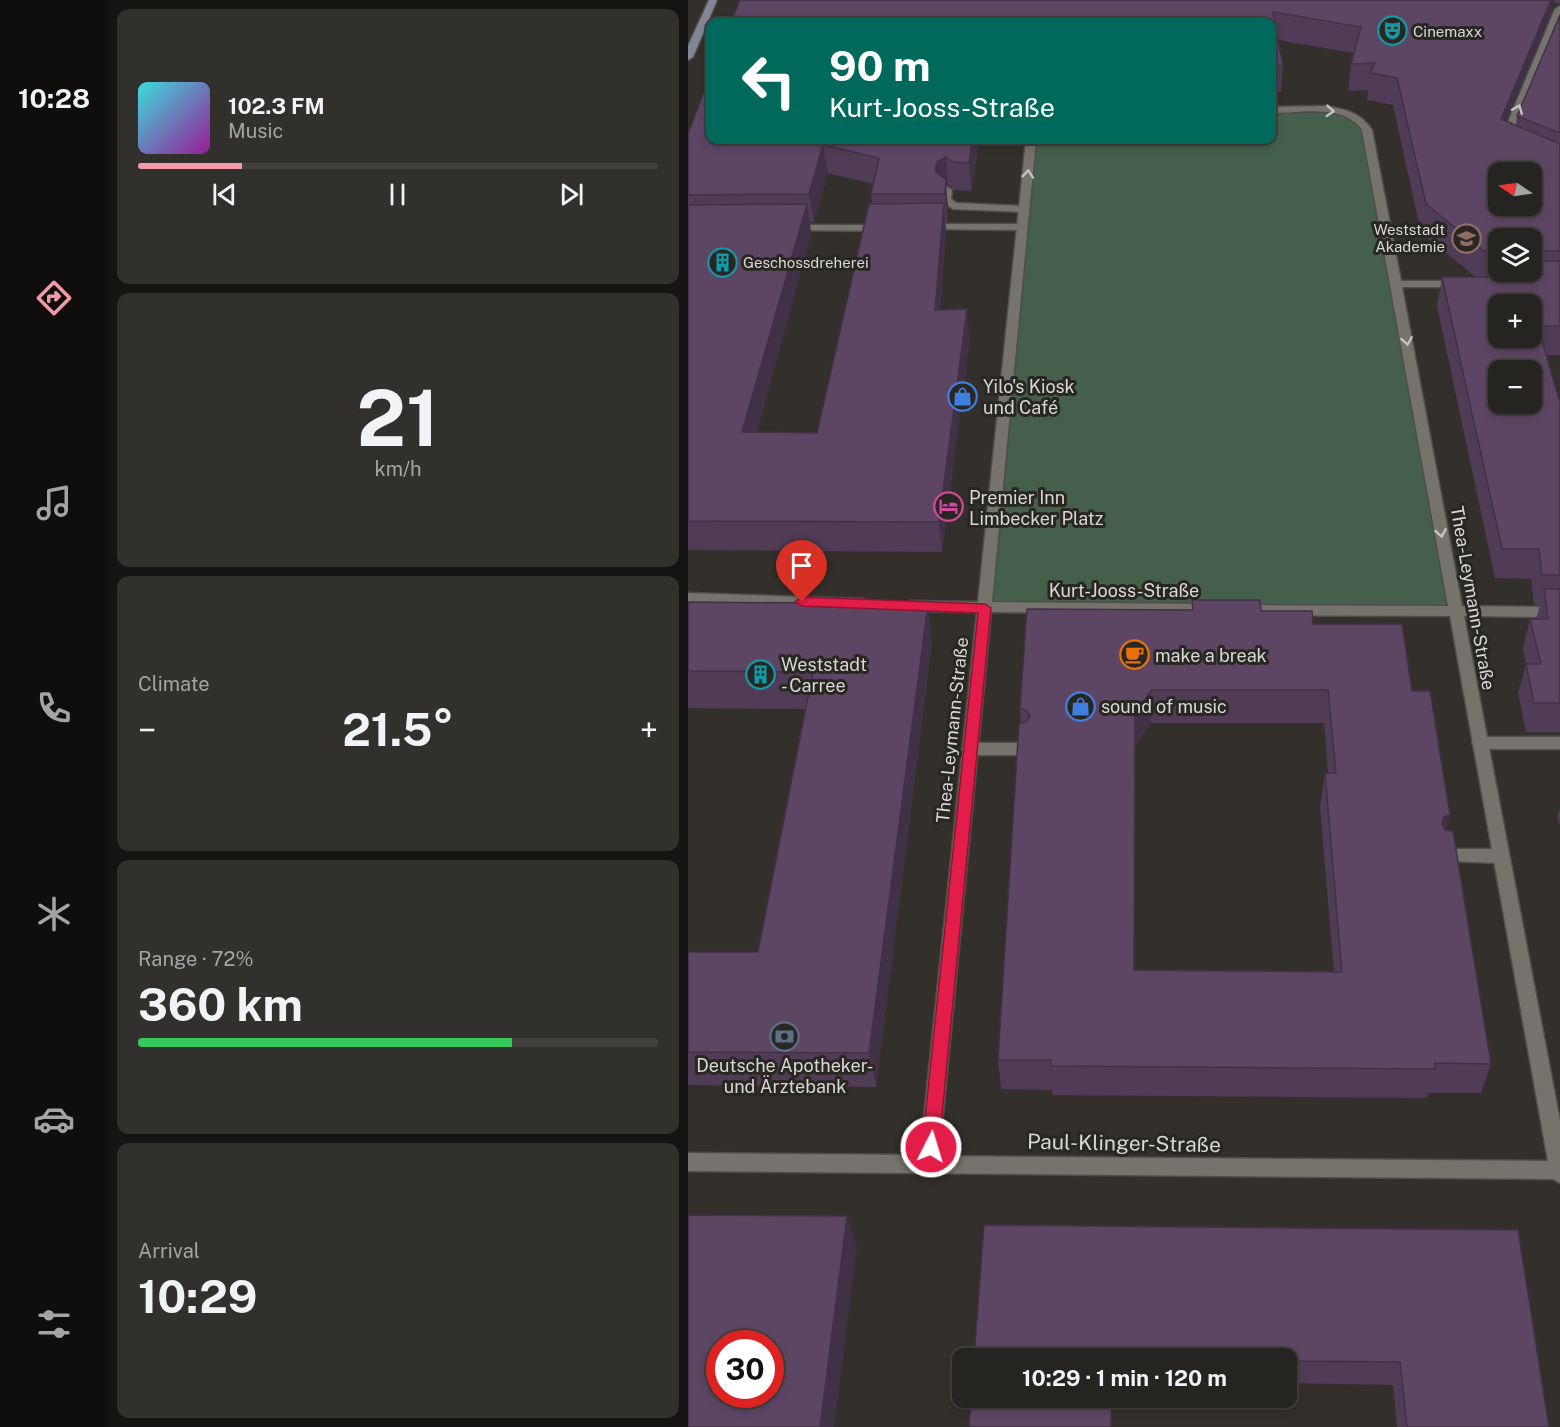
<!DOCTYPE html>
<meta charset="utf-8">
<style>
body{margin:0;font-family:"Public Sans",sans-serif;background:#32302d;color:#f1f3f6;height:100vh;display:flex;flex-direction:column;font-size:22px;white-space:nowrap}
*{box-sizing:border-box;margin:0}
p{font-size:20px;color:#a4a4a5}
.icon{flex:none;width:33px;height:33px;fill:none;stroke:currentColor;stroke-width:2;stroke-linecap:round;stroke-linejoin:round}
.map{position:relative;flex:1;overflow:hidden}
.sheet{display:flex;flex-direction:column;gap:9px;padding:9px;background:#151412;width:580px}
.sheet>*{flex:none}
.top-card{position:absolute;left:18px;top:18px;width:570px;height:126px;border-radius:12px;box-shadow:0 3px 9px #0003,0 0 0 2px #42413e;background:#00695c;color:#fff;overflow:hidden}
.needle{width:39px;rotate:283deg}
.tools{position:absolute;left:800px;top:162px;display:grid;gap:12px}
.tools a{display:grid;place-items:center;width:54px;height:54px;border-radius:12px;background:#262420;box-shadow:0 3px 9px #0003,0 0 0 2px #42413e;font-size:30px}
.speed{position:absolute;left:18px;top:1330px;display:flex;gap:12px;font-size:30px;font-weight:700;text-align:center}
.speed>*{display:grid;place-content:center;width:78px;height:78px;border-radius:50%;background:#262420;box-shadow:0 3px 9px #0003,0 0 0 2px #42413e;line-height:1}
.speed .limit{border:9px solid #d22;background:#fff;color:#111}
.pin{position:absolute;display:grid;place-items:center;width:51px;height:51px;color:#fff;margin:-62px -26px;border-radius:50% 50% 50% 0;rotate:-45deg;box-shadow:0 0 6px #0007}
.pin .icon{rotate:45deg}
.me{position:absolute;width:66px;margin:-33px;rotate:5deg;stroke-linejoin:round;filter:drop-shadow(0 0 4px #0008)}
.turn{display:flex;align-items:center;gap:21px;height:126px;padding:0 24px;font-size:27px}
.turn .icon{width:78px;height:78px;stroke-width:2.5}
.turn b{display:block;font-size:42px;line-height:51px}
.big{font-size:45px;font-weight:700;line-height:1.1}
.sheet .card{flex:1;display:flex;flex-direction:column;justify-content:center;gap:9px;min-width:0;padding:0 21px;border-radius:12px;background:#32302d}
.sheet .dial{align-items:center;gap:0}
.dial b{font-size:78px;line-height:1}
.song{display:flex;align-items:center;gap:18px}
.cover{width:72px;height:72px;border-radius:9px;background:linear-gradient(135deg,hsl(180 70% 55%),hsl(300 70% 35%))}
.played{height:6px;border-radius:3px;background:linear-gradient(90deg,#f39aa9 20%,#42413e 20%)}
.keys{display:flex;justify-content:space-around;direction:ltr}
.heat{display:flex;justify-content:space-between;align-items:center;font-size:33px;direction:ltr}
.charge{height:9px;border-radius:4px;background:linear-gradient(90deg,#34c759 72%,#42413e 0)}
.trip{position:absolute;left:264px;top:1348px;width:345px;height:60px;border-radius:12px;background:#262420;box-shadow:0 3px 9px #0003,0 0 0 2px #42413e;font-weight:700;line-height:60px;text-align:center}
main{display:flex;flex:1;min-height:0}
.menu{display:flex;flex-direction:column;width:108px;justify-content:space-around;align-items:center;background:#0f0e0d;color:#a4a4a5}
.menu .icon{width:42px;height:42px}
.menu .on{color:#f39aa9}
.menu b{font-size:27px;color:#f1f3f6}
.map>svg:first-child{display:block}
.green{fill:#44604c}
.lines{fill:none;stroke-linecap:round;stroke-linejoin:round}
.service-casing{stroke:#4f4d49;stroke-width:3}
.pedestrian-casing{stroke:#4f4d49;stroke-width:3}
.minor-casing{stroke:#4f4d49;stroke-width:3}
.secondary-casing{stroke:#4f4d49;stroke-width:3}
.service{fill:#76736d;fill-rule:evenodd}
.pedestrian{fill:#76736d;fill-rule:evenodd}
.minor{fill:#76736d;fill-rule:evenodd}
.secondary{fill:#848598;fill-rule:evenodd}
.wall{fill:#503c56;fill-rule:evenodd}
.shaded-wall{fill:#413146}
.building{fill:#5d4664;stroke:#413146;stroke-width:1.5;fill-rule:evenodd}
.oneway{stroke:#c4c3bf}
.route{fill:#e11d48;stroke:#92132f;stroke-width:1.5}
.labels{text-anchor:middle;dominant-baseline:central;stroke-width:6;stroke-linejoin:round;paint-order:stroke}
.far-poi-label{font-size:15px;fill:#d8d7d4;stroke:#292721;text-anchor:start}
.poi-label{font-size:18px;fill:#d8d7d4;stroke:#292721;text-anchor:start}
.street-label{font-size:18px;fill:#d8d7d4;stroke:#292721}
.near-street-label{font-size:21px;fill:#d8d7d4;stroke:#292721}
</style>
<main>
<nav class="menu">
<b>10:28</b>
<svg class="icon on" aria-label="directions" viewBox="0 0 24 24"><path d="M12 3l9 9-9 9-9-9zM9 14v-3h6M13 9l2 2-2 2"/></svg>
<svg class="icon" aria-label="music" viewBox="0 0 24 24"><path d="M9 18V5l10-2v13"/><circle cx="6" cy="18" r="3"/><circle cx="16" cy="16" r="3"/></svg>
<svg class="icon" aria-label="phone" viewBox="0 0 24 24"><path d="M5 4h4l2 5-3 2q2 4 5 5l2-3 5 2v4C11 20 4 13 5 4z"/></svg>
<svg class="icon" aria-label="climate" viewBox="0 0 24 24"><path d="M12 3v18M4 7l16 10M4 17L20 7"/></svg>
<svg class="icon" aria-label="car" viewBox="0 0 24 24"><path d="M5 17H2v-5l4-1 3-4h7l3 4 3 1v5h-3M9 17h6M6 11h13"/><circle cx="7" cy="17" r="2"/><circle cx="17" cy="17" r="2"/></svg>
<svg class="icon" aria-label="filters" viewBox="0 0 24 24"><path d="M4 7h16M4 17h16"/><circle cx="9" cy="7" r="2"/><circle cx="15" cy="17" r="2"/></svg>
</nav>
<section class="sheet">
<div class="card">
<div class="song"><i class="cover"></i><div><b>102.3 FM</b><p>Music</p></div></div>
<div class="played"></div>
<div class="keys"><svg class="icon" aria-label="previous" viewBox="0 0 24 24"><path d="M18 5L8 12l10 7zM5 5v14"/></svg><svg class="icon" aria-label="pause" viewBox="0 0 24 24"><path d="M8 5v14M16 5v14"/></svg><svg class="icon" aria-label="next" viewBox="0 0 24 24"><path d="M6 5l10 7-10 7zM19 5v14"/></svg></div>
</div>
<div class="card dial"><b>21</b><p>km/h</p></div>
<div class="card"><p>Climate</p>
<div class="heat"><a>−</a><b class="big">21.5°</b><a>+</a></div>
</div>
<div class="card"><p>Range · 72%</p><b class="big">360 km</b><div class="charge"></div></div>
<div class="card"><p>Arrival</p><b class="big">10:29</b></div>
</section>
<div class="map">
<svg width="872" height="1427" viewBox="0 0 872 1427">
<rect width="100%" height="100%" fill="#33302b"/>
<polygon class="green" points="584,110 639,110 670,117 682,156 686,198 708,283 767,610 296,609 347,140 584,140"/>
<g class="lines">
<defs>
<g id="service">
<polygon points="872,6 872,21 822,141 813,143 812,141 867,9"/>
<polygon points="259,187 264,190 263,199 268,203 336,206 341,209 336,212 265,209 252,200 254,190"/>
<polygon points="792,737 872,737 872,749 792,749 787,747 784,743 787,739"/>
<polygon points="282,743 334,743 339,745 342,749 339,753 334,755 282,755 277,753 274,749 277,745"/>
<polygon points="756,849 813,849 819,851 821,856 819,861 813,863 756,861 750,860 748,855 750,850"/>
</g>
<g id="pedestrian">
<polygon points="238,224 334,224 339,227 334,230 234,229 234,225"/>
<polygon points="103,225 196,225 201,228 196,231 99,230 98,228"/>
</g>
<g id="minor">
<path d="M 637,106 C 657,109 672,112 684,130 L 713,281 L 772,281 L 778,284 L 772,287 L 714,287 L 774,606 L 872,607 L 872,617 L 776,616 L 872,1121 L 872,1183 L 865,1179 L 0,1171 L 0,1153 L 232,1155 L 289,612 L 221,611 L 214,606 L 221,601 L 290,602 L 338,140 L 348,140 L 304,602 L 524,604 L 531,609 L 524,614 L 303,612 L 251,1156 L 860,1161 L 762,616 L 554,615 L 547,610 L 554,605 L 760,606 L 674,130 C 656,103 612,113 584,113 L 584,107 Z"/>
<polygon points="0,593 176,599 183,604 176,609 0,603"/>
</g>
<polygon id="secondary" points="21,0 29,0 5,57 0,60 0,46"/>
</defs>
<use href="#service" class="service-casing"/>
<use href="#pedestrian" class="pedestrian-casing"/>
<use href="#minor" class="minor-casing"/>
<use href="#secondary" class="secondary-casing"/>
<use href="#service" class="service"/>
<use href="#pedestrian" class="pedestrian"/>
<use href="#minor" class="minor"/>
<use href="#secondary" class="secondary"/>
</g>
<g class="wall">
<path d="M 52,0 L 872,0 L 872,4 L 865,3 L 863,14 L 818,121 L 828,125 L 829,116 L 872,15 L 872,355 L 858,355 L 872,403 L 872,732 L 838,732 L 830,693 L 838,664 L 835,649 L 842,619 L 848,619 L 852,605 L 846,604 L 843,579 L 807,578 L 749,306 L 754,277 L 788,277 L 733,233 L 705,105 L 679,100 L 680,90 L 660,91 L 663,64 L 666,53 L 590,40 L 595,65 L 593,92 L 584,92 L 584,22 ZM 810,238 L 843,238 L 843,272 L 810,272 Z"/>
<path d="M 0,134 L 291,140 L 283,191 L 266,190 L 260,185 L 258,186 L 260,208 L 259,222 L 257,222 L 258,232 L 252,310 L 282,338 L 254,552 L 0,550 ZM 140,173 L 185,184 L 183,194 L 184,204 L 129,433 L 69,432 L 123,233 L 122,222 L 126,222 Z"/>
<path d="M 504,600 L 573,611 L 625,624 L 724,691 L 759,830 L 803,1064 L 793,1093 L 740,1093 L 739,1098 L 365,1095 L 364,1090 L 313,1089 L 310,1060 L 333,724 L 332,708 L 504,610 ZM 463,723 L 636,723 L 640,773 L 637,773 L 632,806 L 646,972 L 446,970 L 446,747 Z"/>
<polygon points="0,602 244,641 188,1087 0,1085 0,952 70,952 117,709 0,708"/>
<polygon points="872,810 872,825 869,816"/>
<polygon points="830,1230 861,1427 709,1427 705,1385 598,1383 598,1359"/>
</g>
<g class="shaded-wall">
<polygon points="863,0 866,0 863,14 808,147 813,119"/>
<polygon points="284,140 291,140 283,191 281,163"/>
<polygon points="135,145 140,173 126,222 121,194"/>
<polygon points="258,157 260,185 258,186 260,208 259,222 257,194 247,171 249,162"/>
<polygon points="256,203 258,232 250,339 247,310"/>
<polygon points="119,204 123,233 61,462 54,432"/>
<polygon points="279,309 282,338 254,552 251,522"/>
<polygon points="240,604 244,641 188,1087 181,1053"/>
<polygon points="463,690 463,723 446,748 447,715"/>
<polygon points="762,815 754,847 748,849 756,817"/>
<polygon points="159,1216 169,1248 146,1427 132,1427"/>
</g>
<g class="building">
<path d="M 52,0 L 863,0 L 813,119 L 872,144 L 872,251 L 843,251 L 843,238 L 810,238 L 810,251 L 796,251 L 738,204 L 709,78 L 682,73 L 687,63 L 663,64 L 673,27 L 585,12 L 595,65 L 584,65 L 584,22 L 43,22 ZM 810,172 L 843,172 L 843,206 L 810,206 Z"/>
<polygon points="872,15 872,133 829,116"/>
<polygon points="22,76 22,140 284,140 281,163 264,162 258,157 249,162 247,171 258,180 257,194 183,194 191,158 135,145 121,194 0,195 0,134"/>
<polygon points="256,203 247,310 279,309 251,522 0,521 0,205 119,204 54,432 129,433 181,204"/>
<path d="M 843,261 L 872,261 L 872,326 L 850,326 L 872,403 L 872,575 L 854,575 L 851,549 L 814,549 L 754,277 L 831,277 L 824,272 L 843,272 ZM 810,304 L 843,304 L 843,338 L 810,338 ZM 810,370 L 843,370 L 843,404 L 810,404 Z"/>
<polygon points="856,589 872,589 872,703 846,703 838,664 853,664 842,619 860,619"/>
<path d="M 504,600 L 572,600 L 573,611 L 624,611 L 625,624 L 714,624 L 724,691 L 742,691 L 762,815 L 756,817 L 754,824 L 757,830 L 765,831 L 803,1064 L 747,1063 L 747,1069 L 363,1066 L 363,1060 L 310,1060 L 331,724 L 338,722 L 342,716 L 339,711 L 332,708 L 339,609 L 505,610 ZM 463,690 L 640,690 L 648,773 L 637,773 L 654,972 L 446,970 L 447,715 Z"/>
<polygon points="0,602 240,604 181,1053 0,1052 0,952 70,952 125,672 0,671"/>
<path d="M 0,1215 L 159,1216 L 132,1427 L 0,1427 ZM 32,1344 L 82,1344 L 82,1395 L 32,1395 Z"/>
<polygon points="296,1225 830,1230 861,1427 719,1427 712,1362 598,1361 598,1359 286,1359"/>
<polygon points="283,1398 423,1398 423,1427 281,1427"/>
</g>
<defs><path id="oneway-chevron" d="M-2-3.5L2.5 0L-2 3.5" fill="none" stroke-width="1.6" stroke-linecap="round" stroke-linejoin="round" transform="scale(1.5)"/></defs>
<g class="oneway">
<use href="#oneway-chevron" transform="translate(830 109) rotate(-68)"/>
<use href="#oneway-chevron" transform="translate(642 111) rotate(4)"/>
<use href="#oneway-chevron" transform="translate(340 174) rotate(-84)"/>
<use href="#oneway-chevron" transform="translate(719 341) rotate(80)"/>
<use href="#oneway-chevron" transform="translate(753 533) rotate(80)"/>
</g>
<polygon class="route" points="114,597 297,604 303,608 251,1147 249,1153 243,1155 237,1153 234,1147 290,613 114,606 107,602"/>
<defs>
<symbol id="theatre-ring" viewBox="-11 -11 22 22"><circle r="9.5" fill="#292721" stroke="#0f9aa8" stroke-width="1.5"/><path d="M-5-5.5Q0-4 5-5.5V0Q5 5 0 6Q-5 5-5 0ZM-3.3-2.5H-1v1.5H-3.3ZM1-2.5H3.3v1.5H1ZM-2.8 1Q0 5.5 2.8 1Z" fill="#0f9aa8"/></symbol>
<symbol id="school-ring" viewBox="-11 -11 22 22"><circle r="9.5" fill="#292721" stroke="#8d6e63" stroke-width="1.5"/><path d="M0-5L7-2L0 1L-7-2ZM-4 1L0 2.5L4 1V4Q0 6-4 4Z" fill="#8d6e63"/></symbol>
<symbol id="building-ring" viewBox="-11 -11 22 22"><circle r="9.5" fill="#292721" stroke="#0f9aa8" stroke-width="1.5"/><path d="M-4-6H4V6H1V3H-1V6H-4ZM-2.5-4.3h1.7v1.8h-1.7ZM.8-4.3h1.7v1.8H.8ZM-2.5-1h1.7V.8h-1.7ZM.8-1h1.7V.8H.8Z" fill="#0f9aa8"/></symbol>
<symbol id="shop-ring" viewBox="-11 -11 22 22"><circle r="9.5" fill="#292721" stroke="#3f7fe0" stroke-width="1.5"/><path d="M-5-2.5h2.3a2.7 3.5 0 0 1 5.4 0H5L5.5 6h-11ZM-1.5-2.5h3a1.5 2.3 0 0 0-3 0Z" fill="#3f7fe0"/></symbol>
<symbol id="hotel-ring" viewBox="-11 -11 22 22"><circle r="9.5" fill="#292721" stroke="#d1479c" stroke-width="1.5"/><path d="M-6-4.5h1.5V1H6V5H4.5V3h-9V5H-6ZM-4 0a1.8 1.8 0 1 1 3.6 0ZM.5 0V-2.5h3Q6-2.5 6 0Z" fill="#d1479c"/></symbol>
<symbol id="cafe-ring" viewBox="-11 -11 22 22"><circle r="9.5" fill="#292721" stroke="#e8710a" stroke-width="1.5"/><path d="M-5.5-4.5H6V0H3Q3 3.5 0 3.5H-2.5Q-5.5 3.5-5.5 0ZM3-3.2v2h1.7v-2ZM-6 4.5H4V6H-6Z" fill="#e8710a"/></symbol>
<symbol id="bank-ring" viewBox="-11 -11 22 22"><circle r="9.5" fill="#292721" stroke="#5c6f8a" stroke-width="1.5"/><path d="M-6-4H6V4H-6ZM0-2.3a2.3 2.3 0 1 0 0 4.6a2.3 2.3 0 1 0 0-4.6Z" fill="#5c6f8a"/></symbol>
</defs>
<g fill-rule="evenodd">
<use href="#theatre-ring" x="688" y="14" width="33" height="33"/>
<use href="#school-ring" x="762" y="222" width="33" height="33"/>
<use href="#building-ring" x="18" y="246" width="33" height="33"/>
<use href="#shop-ring" x="258" y="380" width="33" height="33"/>
<use href="#hotel-ring" x="244" y="490" width="33" height="33"/>
<use href="#cafe-ring" x="430" y="638" width="33" height="33"/>
<use href="#building-ring" x="56" y="658" width="33" height="33"/>
<use href="#shop-ring" x="376" y="690" width="33" height="33"/>
<use href="#bank-ring" x="80" y="1020" width="33" height="33"/>
</g>
<g class="labels">
<g class="far-poi-label">
<text x="725" y="31">Cinemaxx</text>
<text x="757" y="229" text-anchor="end">Weststadt<tspan x="757" dy="17">Akademie</tspan></text>
<text x="55" y="262">Geschossdreherei</text>
</g>
<g class="poi-label">
<text x="295" y="386">Yilo's Kiosk<tspan x="295" dy="21">und Café</tspan></text>
<text x="281" y="497">Premier Inn<tspan x="281" dy="21">Limbecker Platz</tspan></text>
<text x="467" y="655">make a break</text>
<text x="93" y="664">Weststadt<tspan x="93" dy="21">- Carree</tspan></text>
<text x="413" y="706">sound of music</text>
<text x="97" y="1065" text-anchor="middle">Deutsche Apotheker-<tspan x="97" dy="21">und Ärztebank</tspan></text>
</g>
<g class="street-label">
<text x="436" y="590">Kurt-Jooss-Straße</text>
<text transform="translate(785 598) rotate(80)">Thea-Leymann-Straße</text>
<text transform="translate(264 730) rotate(-84)">Thea-Leymann-Straße</text>
</g>
<g class="near-street-label">
<text transform="translate(436 1143) rotate(1)">Paul-Klinger-Straße</text>
</g>
</g>
</svg>
<div class="tools">
<a><svg class="needle" viewBox="-14 -14 28 28"><path d="M0-13l5 13h-10z" fill="#e53935"/><path d="M0 13l5-13h-10z" fill="#a4a4a5"/></svg></a>
<a><svg class="icon" aria-label="layers" viewBox="0 0 24 24"><path d="M12 4l9 5-9 5-9-5zM3 14l9 5 9-5"/></svg></a>
<a>+</a>
<a>−</a>
</div>
<div class="speed"><div class="limit">30</div></div>
<div class="pin" style="left:114px;top:602px;background:#d93025"><svg class="icon" aria-label="arrive" viewBox="0 0 24 24"><path d="M6 21V4h12l-3 4 3 4H6"/></svg></div>
<svg class="me" style="left:243px;top:1147px" viewBox="-20 -20 40 40"><circle r="17" fill="#e11d48" stroke="#fff" stroke-width="3"/><path d="M0-11L8 9 0 5-8 9z" fill="#fff"/></svg>
<div class="trip">10:29 · 1 min · 120 m</div>
<div class="top-card">
<div class="turn"><svg class="icon" aria-label="left" viewBox="0 0 24 24"><path d="M17 20v-9H6M10 6l-5 5 5 5"/></svg><div><b>90 m</b>Kurt-Jooss-Straße</div></div>
</div>
</div>
</main>
